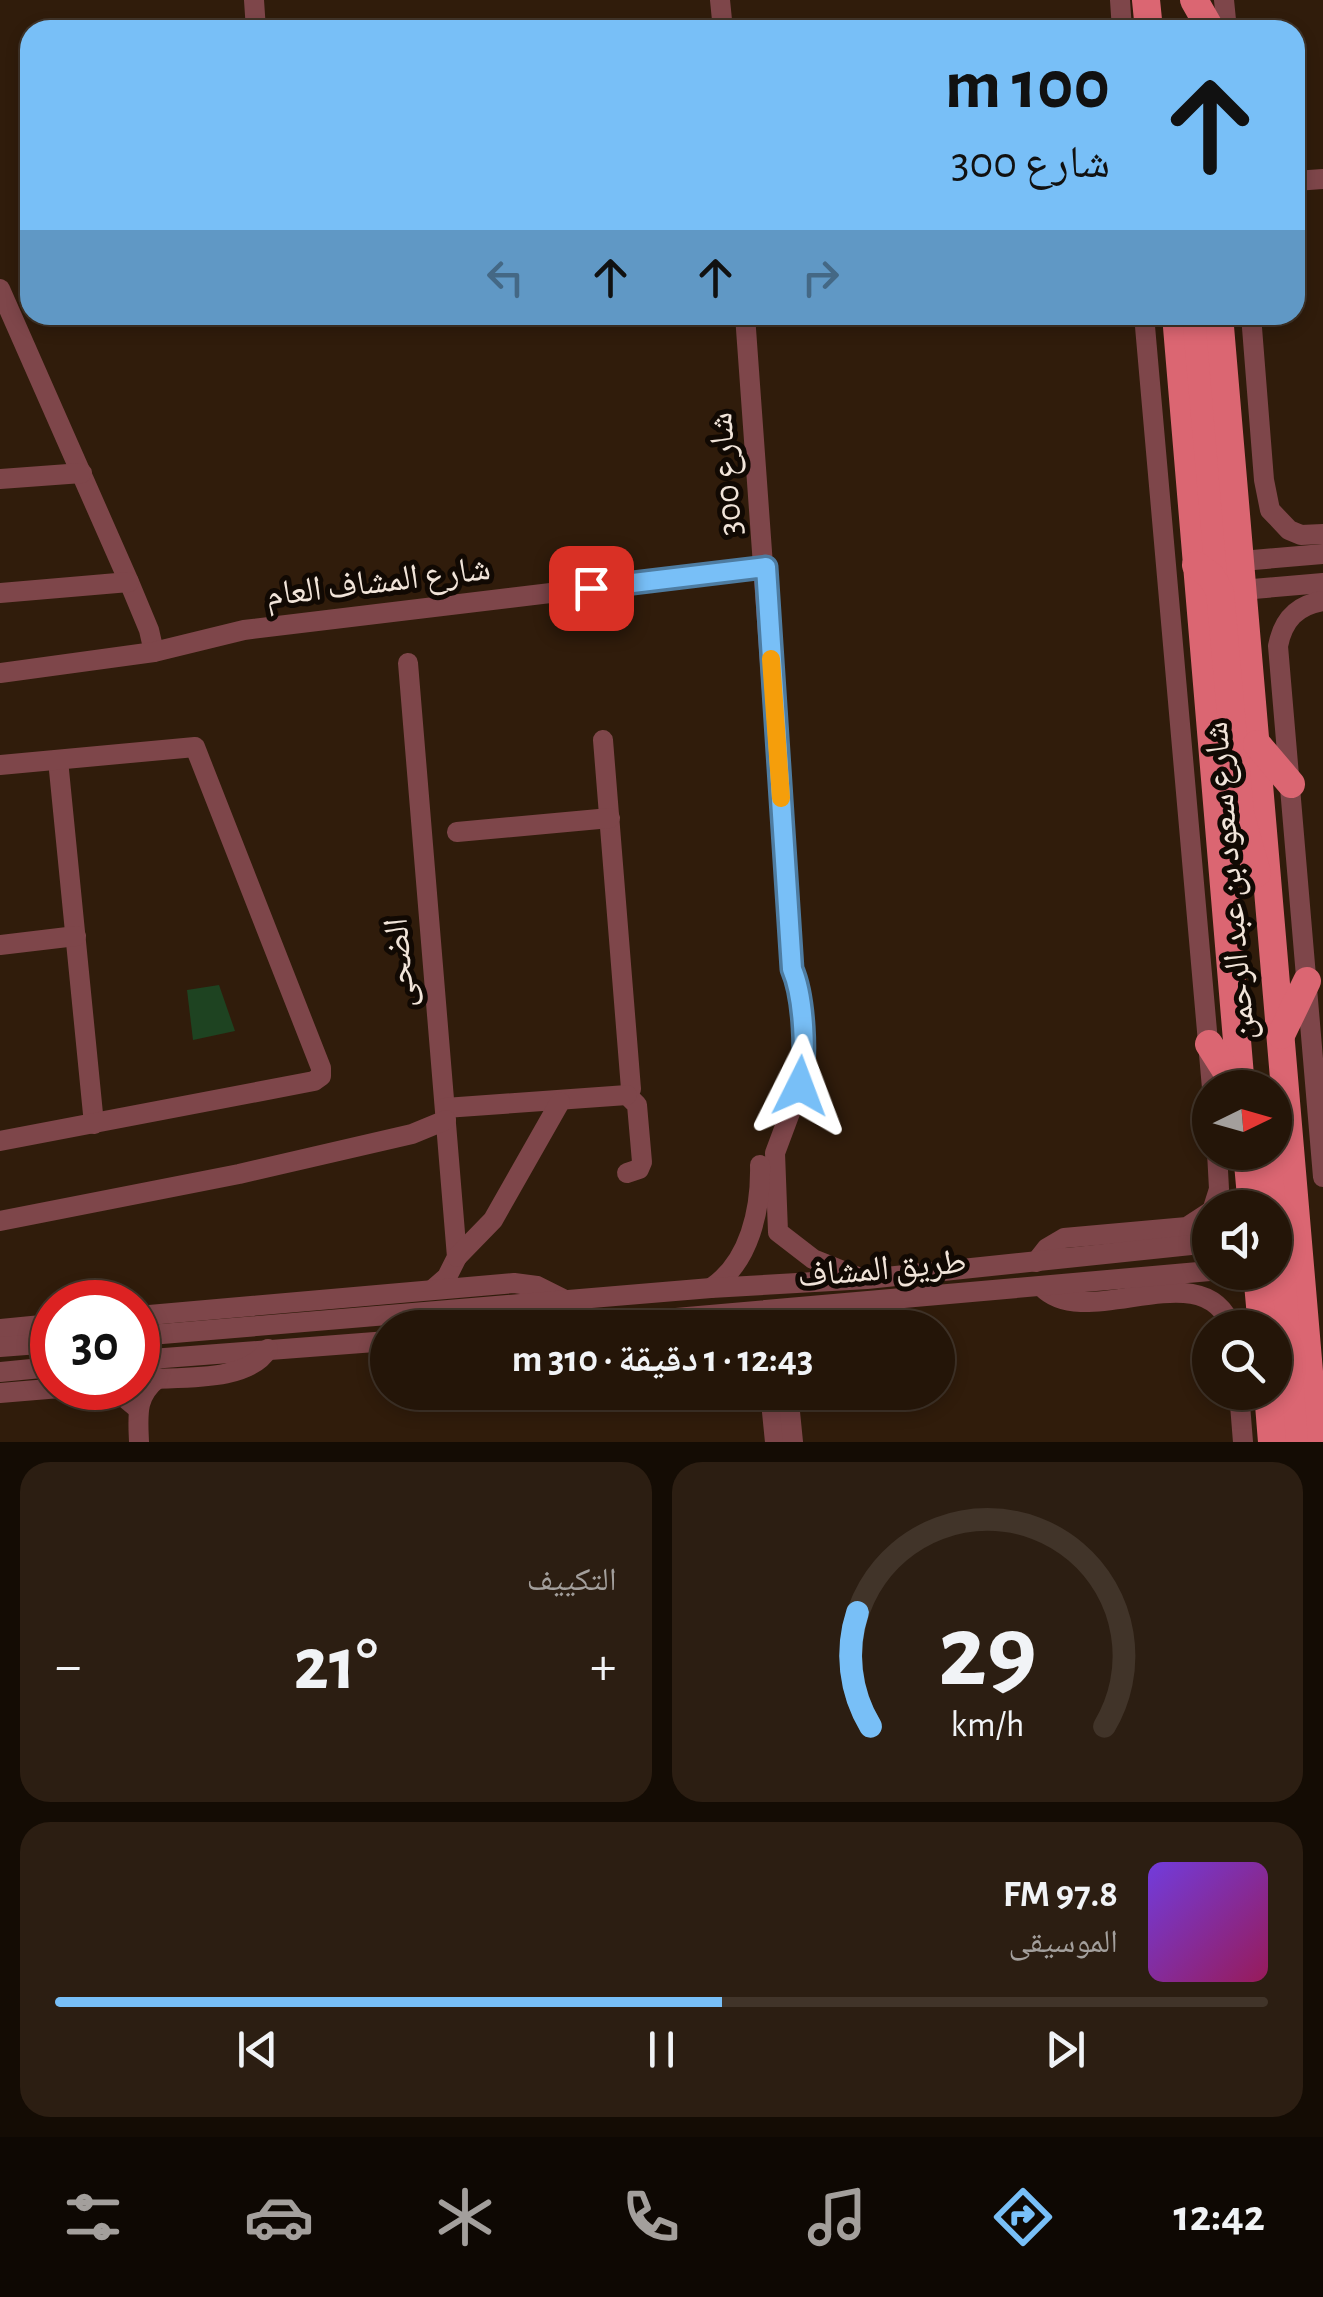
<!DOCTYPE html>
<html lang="ar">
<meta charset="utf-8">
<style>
body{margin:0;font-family:"Alegreya Sans","Noto Naskh Arabic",sans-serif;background:#2c1e12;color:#f1f3f6;direction:rtl;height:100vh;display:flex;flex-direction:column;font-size:38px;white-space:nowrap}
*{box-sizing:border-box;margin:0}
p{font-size:32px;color:#a39f9c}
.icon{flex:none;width:55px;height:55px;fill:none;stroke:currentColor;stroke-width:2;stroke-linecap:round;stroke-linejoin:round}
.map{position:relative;height:1442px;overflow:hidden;direction:ltr}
.panel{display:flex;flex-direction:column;gap:20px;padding:20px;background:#140c04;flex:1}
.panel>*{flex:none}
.guide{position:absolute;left:20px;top:20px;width:1285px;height:305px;border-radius:30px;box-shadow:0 5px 15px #0003,0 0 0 2px #413429;direction:rtl;background:#78bff7;color:#111;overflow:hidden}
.needle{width:65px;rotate:85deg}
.controls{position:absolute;left:1192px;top:1070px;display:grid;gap:20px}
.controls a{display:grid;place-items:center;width:100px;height:100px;border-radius:50%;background:#241508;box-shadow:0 5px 15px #0003,0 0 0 2px #413429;font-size:50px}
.speed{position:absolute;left:30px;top:1280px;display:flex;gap:20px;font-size:50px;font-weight:700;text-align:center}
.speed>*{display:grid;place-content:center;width:130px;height:130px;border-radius:50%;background:#241508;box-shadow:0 5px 15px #0003,0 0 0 2px #413429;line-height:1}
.speed .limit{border:15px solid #d22;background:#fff;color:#111}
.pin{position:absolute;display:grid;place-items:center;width:85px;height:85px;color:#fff;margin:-42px;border-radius:20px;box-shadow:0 5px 15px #0006}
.me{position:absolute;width:110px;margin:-55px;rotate:3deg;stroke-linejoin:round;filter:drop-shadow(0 0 8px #0008)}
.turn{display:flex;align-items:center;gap:35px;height:210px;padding:0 30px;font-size:45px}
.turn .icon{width:130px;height:130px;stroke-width:2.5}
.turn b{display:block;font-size:70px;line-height:85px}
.lanes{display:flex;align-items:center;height:95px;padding:0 30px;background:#0003;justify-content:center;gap:50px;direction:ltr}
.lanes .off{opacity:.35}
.big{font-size:75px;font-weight:700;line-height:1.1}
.panel .widget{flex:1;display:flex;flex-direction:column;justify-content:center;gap:15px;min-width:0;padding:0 35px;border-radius:30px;background:#2c1e12}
.panel .dial{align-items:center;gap:0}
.dial svg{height:260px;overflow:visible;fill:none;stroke:#413429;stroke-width:7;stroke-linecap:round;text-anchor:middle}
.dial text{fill:#f1f3f6;stroke:none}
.song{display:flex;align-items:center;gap:30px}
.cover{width:120px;height:120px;border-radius:15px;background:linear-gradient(135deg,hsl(260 70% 55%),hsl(330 70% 35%))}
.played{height:10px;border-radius:5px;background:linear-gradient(90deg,#78bff7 55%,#413429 55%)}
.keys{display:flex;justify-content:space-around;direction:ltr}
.heat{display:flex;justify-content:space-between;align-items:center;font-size:55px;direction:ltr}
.panel .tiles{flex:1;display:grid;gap:20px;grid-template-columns:1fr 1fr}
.widget:last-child{grid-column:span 2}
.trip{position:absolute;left:370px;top:1310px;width:585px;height:100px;border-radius:50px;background:#241508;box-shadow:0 5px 15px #0003,0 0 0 2px #413429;font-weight:700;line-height:100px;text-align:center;direction:rtl}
.menu{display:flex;height:160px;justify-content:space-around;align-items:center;background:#0e0803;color:#a39f9c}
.menu .icon{width:70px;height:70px}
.menu .active{color:#78bff7}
.menu b{font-size:45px;color:#f1f3f6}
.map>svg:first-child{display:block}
.grass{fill:#1e4321}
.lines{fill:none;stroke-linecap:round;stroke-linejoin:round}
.minor{stroke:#7e464a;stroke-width:20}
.major{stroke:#db6672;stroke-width:28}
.route-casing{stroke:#4e7ca1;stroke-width:25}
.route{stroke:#78bff7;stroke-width:18}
.slow{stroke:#f59e0b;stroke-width:18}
.labels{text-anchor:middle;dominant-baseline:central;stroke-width:10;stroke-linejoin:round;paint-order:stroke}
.street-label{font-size:35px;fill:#f1e4d9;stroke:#110903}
</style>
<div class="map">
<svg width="1323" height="1442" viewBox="0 0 1323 1442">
<rect width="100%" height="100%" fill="#301c0b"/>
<polygon class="grass" points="219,985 235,1031 193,1040 187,990"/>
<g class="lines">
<g class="minor">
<polyline points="254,0 256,30"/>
<polyline points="720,0 723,30"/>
<polyline points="1120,0 1122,30"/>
<polyline points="1224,0 1227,30"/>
<polyline points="1295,181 1323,179"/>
<polyline points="0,289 129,582 149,630 154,652"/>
<polyline points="745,315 792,969 799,993 804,1062 800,1086 775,1153 778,1232 813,1259 858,1277"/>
<polyline points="1144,315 1212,1088"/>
<polyline points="1251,315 1264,480 1270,510 1289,530 1301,535 1323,534"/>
<polyline points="0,479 82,473"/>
<polyline points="1230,562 1323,554"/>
<polyline points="1230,591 1323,583"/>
<polyline points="0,593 129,582"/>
<path d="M 1323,601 C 1297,605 1283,620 1278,646 L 1323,1177"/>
<polyline points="408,663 457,1257 447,1277 432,1290"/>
<polyline points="0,673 154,652 244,630 766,567"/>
<polyline points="603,740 631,1089 627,1095"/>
<polyline points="58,760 94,1124"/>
<polyline points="0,765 195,747 321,1068 321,1076 314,1081 0,1141"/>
<polyline points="457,832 610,818"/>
<polyline points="0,945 76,936"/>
<polyline points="627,1095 637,1105 642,1162 639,1169 627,1173"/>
<polyline points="445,1108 627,1095"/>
<polyline points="1213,1208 1219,1189 1217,1152"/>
<polyline points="0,1221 239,1174 412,1134 446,1120"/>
<polyline points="1275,1237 1297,1235"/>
<polyline points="457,1257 493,1220 560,1102"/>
<polyline points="1036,1262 1047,1248 1064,1238 1187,1227 1210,1212"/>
<path d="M 1042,1287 C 1087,1334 1204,1249 1232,1328"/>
<path d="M 711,1288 C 750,1262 761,1209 760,1165"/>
<polyline points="138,1316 514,1283 537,1286 567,1301"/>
<polyline points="561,1328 1210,1271"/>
<polyline points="0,1329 52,1324"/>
<polyline points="138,1336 711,1288 867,1279 1210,1243"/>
<polyline points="0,1347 52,1343"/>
<polyline points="138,1360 388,1341"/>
<polyline points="0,1372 52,1367"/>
<path d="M 138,1380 C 175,1376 248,1384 268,1349"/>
<polyline points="113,1388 137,1408"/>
<polyline points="770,1392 775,1442"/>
<polyline points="792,1392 789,1402 793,1442"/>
<polyline points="1239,1392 1243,1442"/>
<polyline points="0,1393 60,1388"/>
<path d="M 139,1442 C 138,1415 135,1396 158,1378"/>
</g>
<g class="major">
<polyline points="1146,0 1149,30"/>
<polyline points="1194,0 1211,30"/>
<polyline points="1176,315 1241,1088"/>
<polyline points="1196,315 1218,563 1236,586"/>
<polyline points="1219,315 1315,1442"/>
<polyline points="1196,565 1211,576 1220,592 1240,813 1257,873"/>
<polyline points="1257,744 1291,784"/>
<polyline points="1281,1035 1307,981"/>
<polyline points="1209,1044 1237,1088"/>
<polyline points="1247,1152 1252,1208"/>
<polyline points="1267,1152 1272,1208"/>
<polyline points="1275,1260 1282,1283 1294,1442"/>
<polyline points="1257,1272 1262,1328"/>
<polyline points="1268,1392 1272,1442"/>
</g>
</g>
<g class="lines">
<defs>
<path id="route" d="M 591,588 L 766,567 L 792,969 C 804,997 807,1057 800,1086"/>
</defs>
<use href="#route" class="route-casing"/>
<use href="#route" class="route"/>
<polyline class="slow" points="771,659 781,798"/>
</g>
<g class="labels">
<g class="street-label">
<text transform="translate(726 474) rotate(-95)">شارع 300</text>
<text transform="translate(378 582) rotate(-7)">شارع المشاف العام</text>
<text transform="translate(1230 881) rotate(-95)">شارع سعود بن عبد الرحمن</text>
<text transform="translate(400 963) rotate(-95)">الضحى</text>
<text transform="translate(882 1269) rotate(-5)">طريق المشاف</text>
</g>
</g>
</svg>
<div class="controls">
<a><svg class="needle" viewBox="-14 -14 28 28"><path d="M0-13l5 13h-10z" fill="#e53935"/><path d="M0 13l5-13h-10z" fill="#a39f9c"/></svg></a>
<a><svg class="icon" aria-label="sound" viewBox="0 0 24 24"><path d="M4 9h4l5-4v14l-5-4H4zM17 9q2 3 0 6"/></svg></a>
<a><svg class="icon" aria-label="search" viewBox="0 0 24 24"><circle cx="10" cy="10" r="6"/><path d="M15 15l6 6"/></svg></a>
</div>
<div class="speed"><div class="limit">30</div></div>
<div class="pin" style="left:591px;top:588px;background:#d93025"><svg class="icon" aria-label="arrive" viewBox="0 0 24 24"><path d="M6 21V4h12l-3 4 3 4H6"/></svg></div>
<svg class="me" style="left:800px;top:1086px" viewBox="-20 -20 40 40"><path d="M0-17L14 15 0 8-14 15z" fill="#78bff7" stroke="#fff" stroke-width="4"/></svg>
<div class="trip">12:43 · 1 دقيقة · 310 m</div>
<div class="guide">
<div class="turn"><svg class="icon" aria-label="ahead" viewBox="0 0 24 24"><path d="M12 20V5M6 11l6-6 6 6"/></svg><div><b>100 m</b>شارع 300</div></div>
<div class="lanes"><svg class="icon off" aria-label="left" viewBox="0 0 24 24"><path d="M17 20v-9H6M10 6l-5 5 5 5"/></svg><svg class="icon" aria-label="ahead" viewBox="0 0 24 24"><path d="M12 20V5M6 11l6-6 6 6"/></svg><svg class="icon" aria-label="ahead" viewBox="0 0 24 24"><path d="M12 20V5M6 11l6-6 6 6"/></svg><svg class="icon off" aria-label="right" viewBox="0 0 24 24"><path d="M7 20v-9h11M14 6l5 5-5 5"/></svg></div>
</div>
</div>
<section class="panel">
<div class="tiles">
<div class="widget dial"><svg viewBox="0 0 100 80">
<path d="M14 69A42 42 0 1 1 86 69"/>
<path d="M14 69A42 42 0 0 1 10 34" stroke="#78bff7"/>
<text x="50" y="56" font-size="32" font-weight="700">29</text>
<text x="50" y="72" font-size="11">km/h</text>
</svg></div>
<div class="widget"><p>التكييف</p>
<div class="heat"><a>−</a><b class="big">21°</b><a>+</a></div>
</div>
<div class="widget">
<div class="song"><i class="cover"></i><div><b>97.8 FM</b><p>الموسيقى</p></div></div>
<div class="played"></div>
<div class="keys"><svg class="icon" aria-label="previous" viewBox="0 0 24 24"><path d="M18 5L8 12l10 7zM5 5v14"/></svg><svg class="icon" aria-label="pause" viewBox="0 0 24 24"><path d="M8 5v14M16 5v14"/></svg><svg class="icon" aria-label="next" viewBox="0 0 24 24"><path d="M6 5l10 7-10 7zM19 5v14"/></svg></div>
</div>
</div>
</section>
<nav class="menu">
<b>12:42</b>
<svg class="icon active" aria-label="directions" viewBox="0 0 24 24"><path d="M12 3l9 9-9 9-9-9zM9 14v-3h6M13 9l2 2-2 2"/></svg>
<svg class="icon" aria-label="music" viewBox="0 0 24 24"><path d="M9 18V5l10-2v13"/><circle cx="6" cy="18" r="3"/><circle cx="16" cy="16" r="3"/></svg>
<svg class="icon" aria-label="phone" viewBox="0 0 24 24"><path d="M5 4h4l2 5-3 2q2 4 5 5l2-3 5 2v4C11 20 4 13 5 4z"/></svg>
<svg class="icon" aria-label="climate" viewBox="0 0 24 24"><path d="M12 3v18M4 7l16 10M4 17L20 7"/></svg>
<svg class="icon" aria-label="car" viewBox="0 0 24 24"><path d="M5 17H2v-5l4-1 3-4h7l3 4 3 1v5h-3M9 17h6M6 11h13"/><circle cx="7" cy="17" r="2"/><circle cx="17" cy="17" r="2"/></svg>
<svg class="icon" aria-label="filters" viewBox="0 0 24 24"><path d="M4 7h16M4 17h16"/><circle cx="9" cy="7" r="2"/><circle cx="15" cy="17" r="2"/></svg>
</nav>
